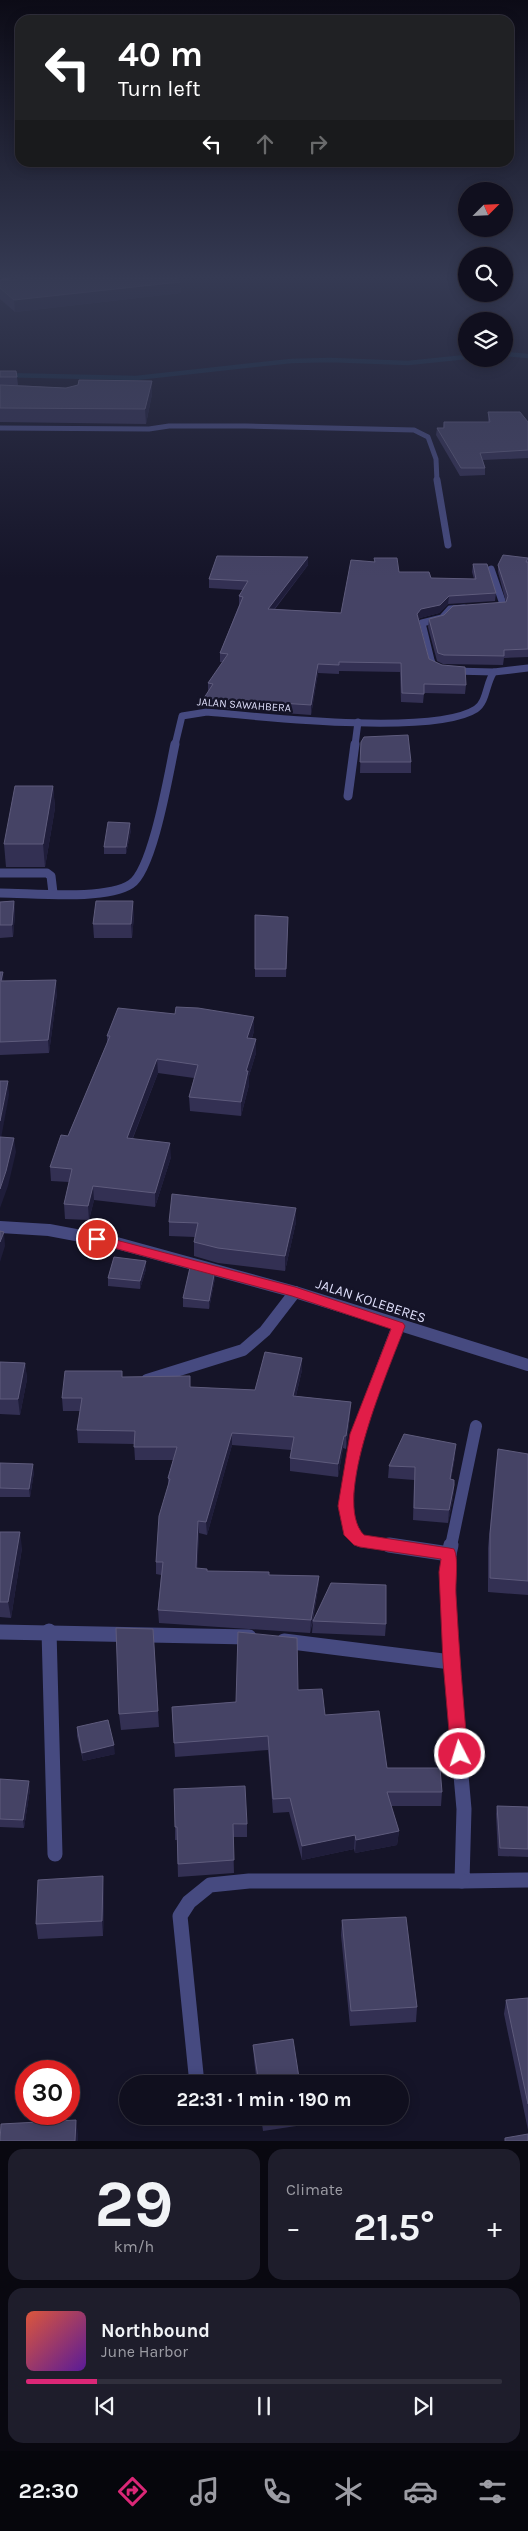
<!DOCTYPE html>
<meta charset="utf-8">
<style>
body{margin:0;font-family:Karla,sans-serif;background:#1e1d2b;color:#f1f3f6;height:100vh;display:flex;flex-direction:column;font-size:19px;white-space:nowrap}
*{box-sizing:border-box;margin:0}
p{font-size:16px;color:#9c9ca4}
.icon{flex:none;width:28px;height:28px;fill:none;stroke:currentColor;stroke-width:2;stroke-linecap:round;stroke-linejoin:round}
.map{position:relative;height:2141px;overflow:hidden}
.side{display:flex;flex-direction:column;gap:8px;padding:8px;background:#090810;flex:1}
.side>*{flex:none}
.guide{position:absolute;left:15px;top:15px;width:499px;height:152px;border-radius:15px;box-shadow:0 2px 12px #0003,0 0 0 1px #302f3c;background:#202124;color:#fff;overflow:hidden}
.needle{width:32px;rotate:66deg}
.buttons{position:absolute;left:458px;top:182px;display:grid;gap:10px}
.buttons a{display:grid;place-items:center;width:55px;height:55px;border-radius:50%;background:#100f1e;box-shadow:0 2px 12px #0003,0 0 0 1px #302f3c;font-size:25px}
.speed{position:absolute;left:15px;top:2060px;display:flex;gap:10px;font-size:25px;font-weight:700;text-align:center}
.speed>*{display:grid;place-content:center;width:65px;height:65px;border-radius:50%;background:#100f1e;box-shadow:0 2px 12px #0003,0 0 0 1px #302f3c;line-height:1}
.speed .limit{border:8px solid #d22;background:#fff;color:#111}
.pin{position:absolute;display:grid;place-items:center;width:42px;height:42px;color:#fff;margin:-21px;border:2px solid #fff;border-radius:50%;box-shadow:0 1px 5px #0007}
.me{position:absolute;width:55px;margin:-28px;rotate:355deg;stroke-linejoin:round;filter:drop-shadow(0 0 4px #0008)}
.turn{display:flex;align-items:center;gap:18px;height:105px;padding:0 20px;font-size:22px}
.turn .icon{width:65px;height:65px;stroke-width:2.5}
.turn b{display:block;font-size:35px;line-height:42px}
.lanes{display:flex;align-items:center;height:48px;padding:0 20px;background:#0003;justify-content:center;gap:25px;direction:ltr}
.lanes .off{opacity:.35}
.big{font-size:38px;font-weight:700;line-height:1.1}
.side .widget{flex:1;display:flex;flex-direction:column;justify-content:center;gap:8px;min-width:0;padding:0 18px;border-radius:15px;background:#1e1d2b}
.side .dial{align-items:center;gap:0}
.dial b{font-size:65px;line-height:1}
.song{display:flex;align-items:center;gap:15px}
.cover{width:60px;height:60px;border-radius:8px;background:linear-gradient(135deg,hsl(10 70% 55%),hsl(270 70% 35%))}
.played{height:5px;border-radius:2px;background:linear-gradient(90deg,#db2777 15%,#302f3c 15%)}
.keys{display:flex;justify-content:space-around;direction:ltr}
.heat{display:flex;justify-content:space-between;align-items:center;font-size:28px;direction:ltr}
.side .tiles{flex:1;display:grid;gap:8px;grid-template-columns:1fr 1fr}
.widget:last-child{grid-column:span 2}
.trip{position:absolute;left:119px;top:2075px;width:290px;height:50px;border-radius:25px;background:#100f1e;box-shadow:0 2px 12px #0003,0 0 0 1px #302f3c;font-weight:700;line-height:50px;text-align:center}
.tabs{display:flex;height:80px;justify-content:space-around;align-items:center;background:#06060c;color:#9c9ca4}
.tabs .icon{width:35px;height:35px}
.tabs .selected{color:#db2777}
.tabs b{font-size:22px;color:#f1f3f6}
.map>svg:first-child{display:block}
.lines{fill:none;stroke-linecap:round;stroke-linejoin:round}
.stream{stroke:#132942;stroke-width:4.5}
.service{stroke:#464a80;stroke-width:9}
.minor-far4{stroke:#464a80;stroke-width:5}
.minor-far3{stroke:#464a80;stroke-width:7}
.minor-far2{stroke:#464a80;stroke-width:9}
.minor-far1{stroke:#464a80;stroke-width:12}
.minor{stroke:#464a80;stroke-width:15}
.primary{stroke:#b275ec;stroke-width:6}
.wall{fill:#333053}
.shaded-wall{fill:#1f1d3a}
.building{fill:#454365;stroke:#5e5b7c}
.route{fill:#e11d48;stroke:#92132f}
.labels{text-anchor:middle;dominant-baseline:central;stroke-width:5;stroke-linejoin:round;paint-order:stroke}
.far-street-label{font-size:11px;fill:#dfdffb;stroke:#151428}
.street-label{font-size:14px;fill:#dfdffb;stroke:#151428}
</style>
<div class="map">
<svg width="528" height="2141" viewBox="0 0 528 2141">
<rect width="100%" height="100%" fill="#151428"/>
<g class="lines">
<g class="stream">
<polyline points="504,354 528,356"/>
<polyline points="0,375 136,378 291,361 330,360 408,363 466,357"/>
</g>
<polyline class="service" points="0,873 47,873 51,876 53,893"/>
<polyline class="minor-far4" points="0,428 149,429 169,426 246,426 414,430 428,437 436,459 437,481"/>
<g class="minor-far3">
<polyline points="437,480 448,545"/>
<polyline points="491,569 502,601 502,606 494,608"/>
<polyline points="439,668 433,665 431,660 422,623 442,618 450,609 464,608"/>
<polyline points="453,671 494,672"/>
<path d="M 175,745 L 182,716 L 207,712 C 260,717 435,736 476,709 C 487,702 486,682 494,672 L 528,668"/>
<polyline points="355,745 358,722"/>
</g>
<g class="minor-far2">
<polyline points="348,796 355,744"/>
<path d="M 0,893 C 33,893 105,901 131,884 C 153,870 169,772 175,744"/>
</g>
<g class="minor-far1">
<polyline points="0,1227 49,1230 113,1242 295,1292 528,1365"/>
<polyline points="147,1380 243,1350 265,1331 295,1292"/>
<polyline points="397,1546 360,1541 350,1530 345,1505 357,1434 398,1326"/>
<polyline points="451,1546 476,1426"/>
</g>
<g class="minor">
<polyline points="389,1545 449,1554 447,1572 451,1662 464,1809 462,1881 528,1880"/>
<polyline points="449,1554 451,1545"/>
<polyline points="49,1631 55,1854"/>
<polyline points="0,1632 249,1637"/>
<polyline points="284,1641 451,1662"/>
<polyline points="197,2084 180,1916 189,1902 210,1885 249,1881 462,1881"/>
</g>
<polyline class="primary" points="0,284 7,278"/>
</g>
<g class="wall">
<polygon points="196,278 179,280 181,293 15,312 0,299 0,281"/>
<polygon points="0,371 17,377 18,385 152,394 146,424 0,422"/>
<polygon points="488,412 528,422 528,458 483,460 485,468 485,475 460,476 436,435 437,428 443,428 444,422 488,422"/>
<polygon points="308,557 308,565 275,609 341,613 374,562 374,558 399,572 431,578 474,579 472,572 473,564 496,593 495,601 448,604 439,613 420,618 419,620 429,659 466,685 465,694 424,693 423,703 401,702 400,672 339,671 339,674 318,673 311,715 204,707 204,698 208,692 208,683 223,662 220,662 220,653 239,605 239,596 243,590 209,588 209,579"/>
<polygon points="528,558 528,657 504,658 503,665 443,664 437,661 428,627 429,619 506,602 498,572 498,565"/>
<polygon points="361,742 411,762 411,773 360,773"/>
<polygon points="53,786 55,808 45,867 6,867 4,844"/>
<polygon points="131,830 126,854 104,854 104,847"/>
<polygon points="14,901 15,914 13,937 0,938 0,902"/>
<polygon points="134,915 132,938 94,938 93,924"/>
<polygon points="255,915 288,917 286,977 255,977"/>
<polygon points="0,972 3,981 57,993 49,1053 0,1055"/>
<polygon points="175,1014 254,1017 254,1031 252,1038 256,1039 256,1053 249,1076 249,1085 241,1116 190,1111 189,1097 194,1078 158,1073 133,1138 171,1157 155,1207 94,1200 89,1220 65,1219 64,1204 69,1182 51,1181 50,1167 68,1136 107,1043 107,1036"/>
<polygon points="169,1222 296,1222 285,1271 218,1263 194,1256 194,1242 195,1237 169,1236"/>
<polygon points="146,1269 140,1289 108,1286 108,1278"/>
<polygon points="215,1278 209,1309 183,1307 183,1298"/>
<polygon points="302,1358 302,1370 296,1396 351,1402 350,1415 346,1449 343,1448 338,1477 290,1471 290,1458 291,1450 232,1445 207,1535 199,1533 197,1568 207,1571 269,1575 319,1576 318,1589 313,1620 386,1624 385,1636 312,1633 313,1621 310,1633 159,1623 158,1610 161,1575 156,1574 156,1562 168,1485 168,1478 173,1460 135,1460 134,1444 78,1443 77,1430 80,1411 63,1411 62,1398 122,1371 122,1377 190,1387 255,1390"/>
<polygon points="0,1362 25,1363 27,1379 20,1415 0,1414"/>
<polygon points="528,1454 528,1595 488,1592 488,1548 496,1463"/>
<polygon points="455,1457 451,1479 454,1485 453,1498 448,1523 413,1520 414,1480 388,1478 389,1466"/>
<polygon points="0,1463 34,1472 30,1497 0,1497"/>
<polygon points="0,1532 22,1548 11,1618 0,1617"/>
<polygon points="153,1629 159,1727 121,1730 119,1714"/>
<polygon points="298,1690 325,1715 387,1768 442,1792 441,1806 391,1806 399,1831 397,1845 355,1853 354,1849 302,1860 289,1812 273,1813 268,1750 175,1757 172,1707 236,1702"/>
<polygon points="77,1727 115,1754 83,1761 77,1736"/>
<polygon points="0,1779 30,1789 24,1828 0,1827"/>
<polygon points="497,1806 528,1807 528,1857 498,1856 496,1814"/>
<polygon points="247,1824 247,1837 233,1837 234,1873 178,1877 177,1840 175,1840 175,1827"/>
<polygon points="104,1892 103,1936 38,1939 36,1924"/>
<polygon points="342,1920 417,2007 416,2022 350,2026 341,1935"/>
<polygon points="528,1998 528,2130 504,2014 506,2000"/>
<polygon points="253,2045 300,2084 257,2084 254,2060"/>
<polygon points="261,2116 303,2116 303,2125 263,2131"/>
</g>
<g class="shaded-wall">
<polygon points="166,278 196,278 166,282"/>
<polygon points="238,278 251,278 238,280"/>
<polygon points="180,282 181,293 15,312 14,300"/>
<polygon points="152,381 152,394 146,424 145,409"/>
<polygon points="308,557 308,565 268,617 268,609"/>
<polygon points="449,596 448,604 439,613 420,618 417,622 417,614 421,609"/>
<polygon points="318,664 318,673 311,715 311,705"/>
<polygon points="53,786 55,808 45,867 43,844"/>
<polygon points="130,823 131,830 126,854 126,847"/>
<polygon points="14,901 15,914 13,937 12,925"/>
<polygon points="133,901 134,915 132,938 131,924"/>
<polygon points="3,972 4,985 1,981"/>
<polygon points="56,980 57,993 49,1053 48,1040"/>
<polygon points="254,1017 254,1031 247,1052 247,1038"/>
<polygon points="256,1039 256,1053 249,1076 249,1085 241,1116 241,1102 246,1071"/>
<polygon points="157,1059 158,1073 127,1152 127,1138"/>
<polygon points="8,1081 9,1095 0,1144 0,1121"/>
<polygon points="14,1138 16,1152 8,1186 0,1208 0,1189"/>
<polygon points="170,1143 171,1157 155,1207 155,1193"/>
<polygon points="93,1186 94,1200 89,1220 88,1206"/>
<polygon points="296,1208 296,1222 285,1271 285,1256"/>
<polygon points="4,1232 5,1246 0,1262 0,1242"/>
<polygon points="146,1261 146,1269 140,1289 140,1281"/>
<polygon points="215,1270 215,1278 209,1309 209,1301"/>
<polygon points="302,1358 302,1370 293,1408 293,1396"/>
<polygon points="25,1363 27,1379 20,1415 18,1399"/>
<polygon points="351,1402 350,1415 346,1449 346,1436"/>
<polygon points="232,1433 232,1445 207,1535 206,1522"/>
<polygon points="344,1436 343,1448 338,1477 338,1464"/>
<polygon points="456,1444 455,1457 448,1492 450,1479"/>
<polygon points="33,1464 34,1472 30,1497 29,1489"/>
<polygon points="454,1485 453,1498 448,1523 449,1510"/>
<polygon points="198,1521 199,1533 197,1581 196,1568"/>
<polygon points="20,1532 22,1548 11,1618 8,1602"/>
<polygon points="319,1576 318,1589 310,1633 311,1620"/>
<polygon points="114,1745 115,1754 83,1761 82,1753"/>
<polygon points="29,1781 30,1789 24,1828 23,1820"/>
<polygon points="399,1831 397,1845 355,1853 356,1840"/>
<polygon points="355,1835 354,1849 302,1860 302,1846"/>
<polygon points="103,1876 104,1892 103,1936 102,1921"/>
<polygon points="76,2120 78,2134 78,2141 75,2141"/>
</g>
<g class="building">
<polygon points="29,278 176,278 180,282 14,300 0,288 0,281"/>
<polygon points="0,371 16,371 17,377 0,377"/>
<polygon points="79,380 152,381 145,409 0,408 0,385 66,388 78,385"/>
<polygon points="488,412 520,412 528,422 528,450 480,453 485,468 461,468 437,428 444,428 444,422 490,422"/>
<polygon points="503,555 528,558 526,562 528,562 528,649 504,650 504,656 444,655 438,653 429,619 444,615 453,606 506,602 508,596 498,565"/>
<polygon points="217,556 308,557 268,609 341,613 351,560 375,562 374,558 397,558 399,572 429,572 431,578 476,579 473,564 487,564 496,593 449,596 440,605 421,609 417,614 429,659 442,665 465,667 466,685 424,684 424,694 402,693 401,663 339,662 339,665 318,664 311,705 204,698 213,684 208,683 228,654 220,653 243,597 239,596 248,581 209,579"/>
<polygon points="408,735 411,762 360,762 361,742 364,737"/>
<polygon points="15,786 53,786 43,844 4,844"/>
<polygon points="108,822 130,823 126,847 104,847"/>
<polygon points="14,901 12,925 0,925 0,902"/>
<polygon points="96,901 133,901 131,924 93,924"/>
<polygon points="255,915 288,917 286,969 255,969"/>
<polygon points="0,972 3,972 1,981 56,980 48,1040 0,1042"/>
<polygon points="176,1007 198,1008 254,1017 247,1038 256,1039 246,1071 248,1071 241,1102 189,1097 198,1065 157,1059 127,1138 170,1143 155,1193 93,1186 88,1206 64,1204 72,1169 50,1167 61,1135 68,1136 110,1036 107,1036 118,1008 175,1014"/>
<polygon points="0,1081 8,1081 0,1121"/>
<polygon points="0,1137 14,1138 6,1171 0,1189"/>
<polygon points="172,1194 296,1208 285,1256 218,1248 194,1242 198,1223 169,1222"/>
<polygon points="0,1231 4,1232 0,1242"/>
<polygon points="114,1257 146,1261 140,1281 108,1278"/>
<polygon points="191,1263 215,1270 209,1301 183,1298"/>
<polygon points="265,1352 302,1358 293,1396 351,1402 346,1436 344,1436 338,1464 290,1458 294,1437 232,1433 206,1522 198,1521 196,1568 207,1569 207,1571 269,1572 269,1575 319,1576 311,1620 158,1610 163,1562 156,1562 159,1516 170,1479 168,1478 177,1447 134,1447 135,1431 77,1430 82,1398 62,1398 65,1371 122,1371 122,1377 190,1376 190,1387 255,1390"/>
<polygon points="0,1362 25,1363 18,1399 0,1399"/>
<polygon points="404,1434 456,1444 450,1479 454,1480 454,1485 449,1510 414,1508 415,1467 389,1466"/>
<polygon points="498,1449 528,1454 528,1581 490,1578 490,1534"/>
<polygon points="0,1463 33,1464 29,1489 0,1488"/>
<polygon points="0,1532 20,1532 8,1602 0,1602"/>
<polygon points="331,1583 386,1585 386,1624 313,1621"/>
<polygon points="116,1628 153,1629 158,1711 119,1714"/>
<polygon points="238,1632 297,1638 298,1690 322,1689 325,1715 379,1711 387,1768 440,1768 442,1792 387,1792 399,1831 356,1840 355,1835 302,1846 290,1798 273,1799 268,1736 174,1743 172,1707 236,1702"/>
<polygon points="108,1720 114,1745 82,1753 77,1727"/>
<polygon points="0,1779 29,1781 23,1820 0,1819"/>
<polygon points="245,1786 247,1824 233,1824 234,1860 178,1864 177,1827 175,1827 174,1789"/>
<polygon points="497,1806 528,1807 528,1849 500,1848"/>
<polygon points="103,1876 102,1921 36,1924 38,1880"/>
<polygon points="406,1917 417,2007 351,2011 342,1920"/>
<polygon points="528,1998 528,2104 506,2000"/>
<polygon points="293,2039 300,2084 259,2084 253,2045"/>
<polygon points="76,2120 75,2141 0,2141 1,2124"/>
<polygon points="528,2134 528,2141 505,2141 505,2138"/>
</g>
<linearGradient id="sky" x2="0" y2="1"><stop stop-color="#0c0b16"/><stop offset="0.48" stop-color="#353a53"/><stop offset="1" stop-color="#353a53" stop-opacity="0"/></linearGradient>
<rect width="528" height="578" fill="url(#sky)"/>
<path class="route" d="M 97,1235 L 295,1287 L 403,1323 L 405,1326 C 390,1367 330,1501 364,1535 L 449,1548 L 454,1549 C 459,1558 455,1584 456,1595 C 459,1648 463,1701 468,1754 L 465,1759 L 460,1761 L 454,1759 L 451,1754 L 443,1662 L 439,1572 L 441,1559 L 360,1547 L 354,1545 L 344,1535 L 338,1506 L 350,1434 L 391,1329 L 292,1296 L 92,1242 L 90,1239 L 92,1236 Z"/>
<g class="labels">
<g class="far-street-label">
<text transform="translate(244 705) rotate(4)">JALAN SAWAHBERA</text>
</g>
<g class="street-label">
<text transform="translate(371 1301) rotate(18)">JALAN KOLEBERES</text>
</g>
</g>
</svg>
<div class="buttons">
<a><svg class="needle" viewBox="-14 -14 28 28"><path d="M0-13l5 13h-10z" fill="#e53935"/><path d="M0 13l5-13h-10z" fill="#9c9ca4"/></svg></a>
<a><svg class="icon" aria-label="search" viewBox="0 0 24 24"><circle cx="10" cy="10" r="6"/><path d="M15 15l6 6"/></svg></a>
<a><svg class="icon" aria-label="layers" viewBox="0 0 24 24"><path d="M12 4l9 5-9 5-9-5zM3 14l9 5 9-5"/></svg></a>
</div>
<div class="speed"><div class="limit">30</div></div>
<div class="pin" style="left:97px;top:1239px;background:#d93025"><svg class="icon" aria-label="arrive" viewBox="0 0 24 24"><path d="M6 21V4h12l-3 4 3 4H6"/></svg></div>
<svg class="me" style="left:460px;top:1754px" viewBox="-20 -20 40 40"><circle r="17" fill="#e11d48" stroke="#fff" stroke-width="3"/><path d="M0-11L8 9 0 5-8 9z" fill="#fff"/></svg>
<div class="trip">22:31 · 1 min · 190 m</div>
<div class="guide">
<div class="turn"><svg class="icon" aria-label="left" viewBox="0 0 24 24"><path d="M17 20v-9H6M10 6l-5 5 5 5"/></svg><div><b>40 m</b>Turn left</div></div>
<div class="lanes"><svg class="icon" aria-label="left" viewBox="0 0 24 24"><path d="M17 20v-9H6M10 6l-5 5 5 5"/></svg><svg class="icon off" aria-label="ahead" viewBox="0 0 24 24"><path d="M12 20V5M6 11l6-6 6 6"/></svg><svg class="icon off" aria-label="right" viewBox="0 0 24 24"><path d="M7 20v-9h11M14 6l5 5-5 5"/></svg></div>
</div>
</div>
<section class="side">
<div class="tiles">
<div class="widget dial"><b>29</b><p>km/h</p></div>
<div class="widget"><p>Climate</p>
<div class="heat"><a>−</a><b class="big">21.5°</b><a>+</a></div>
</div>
<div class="widget">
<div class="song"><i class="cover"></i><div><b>Northbound</b><p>June Harbor</p></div></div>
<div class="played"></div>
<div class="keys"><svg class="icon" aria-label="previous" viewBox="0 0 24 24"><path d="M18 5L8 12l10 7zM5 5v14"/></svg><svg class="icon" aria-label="pause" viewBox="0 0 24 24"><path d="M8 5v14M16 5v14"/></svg><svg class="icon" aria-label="next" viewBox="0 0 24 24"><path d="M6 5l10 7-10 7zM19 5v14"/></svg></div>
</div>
</div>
</section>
<nav class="tabs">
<b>22:30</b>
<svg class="icon selected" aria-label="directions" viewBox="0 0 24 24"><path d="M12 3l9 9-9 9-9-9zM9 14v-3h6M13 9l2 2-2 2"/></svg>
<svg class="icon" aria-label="music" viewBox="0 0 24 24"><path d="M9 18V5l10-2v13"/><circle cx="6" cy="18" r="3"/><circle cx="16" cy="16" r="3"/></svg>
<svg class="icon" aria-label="phone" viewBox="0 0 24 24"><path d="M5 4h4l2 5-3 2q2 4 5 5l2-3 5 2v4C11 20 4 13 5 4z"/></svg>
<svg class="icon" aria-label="climate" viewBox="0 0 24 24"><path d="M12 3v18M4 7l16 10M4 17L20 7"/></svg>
<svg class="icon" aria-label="car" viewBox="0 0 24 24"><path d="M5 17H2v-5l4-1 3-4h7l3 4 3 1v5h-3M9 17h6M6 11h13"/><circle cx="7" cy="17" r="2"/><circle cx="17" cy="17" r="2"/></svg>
<svg class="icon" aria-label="filters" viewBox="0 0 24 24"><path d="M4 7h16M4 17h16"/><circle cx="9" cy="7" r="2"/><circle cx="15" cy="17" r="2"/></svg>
</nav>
